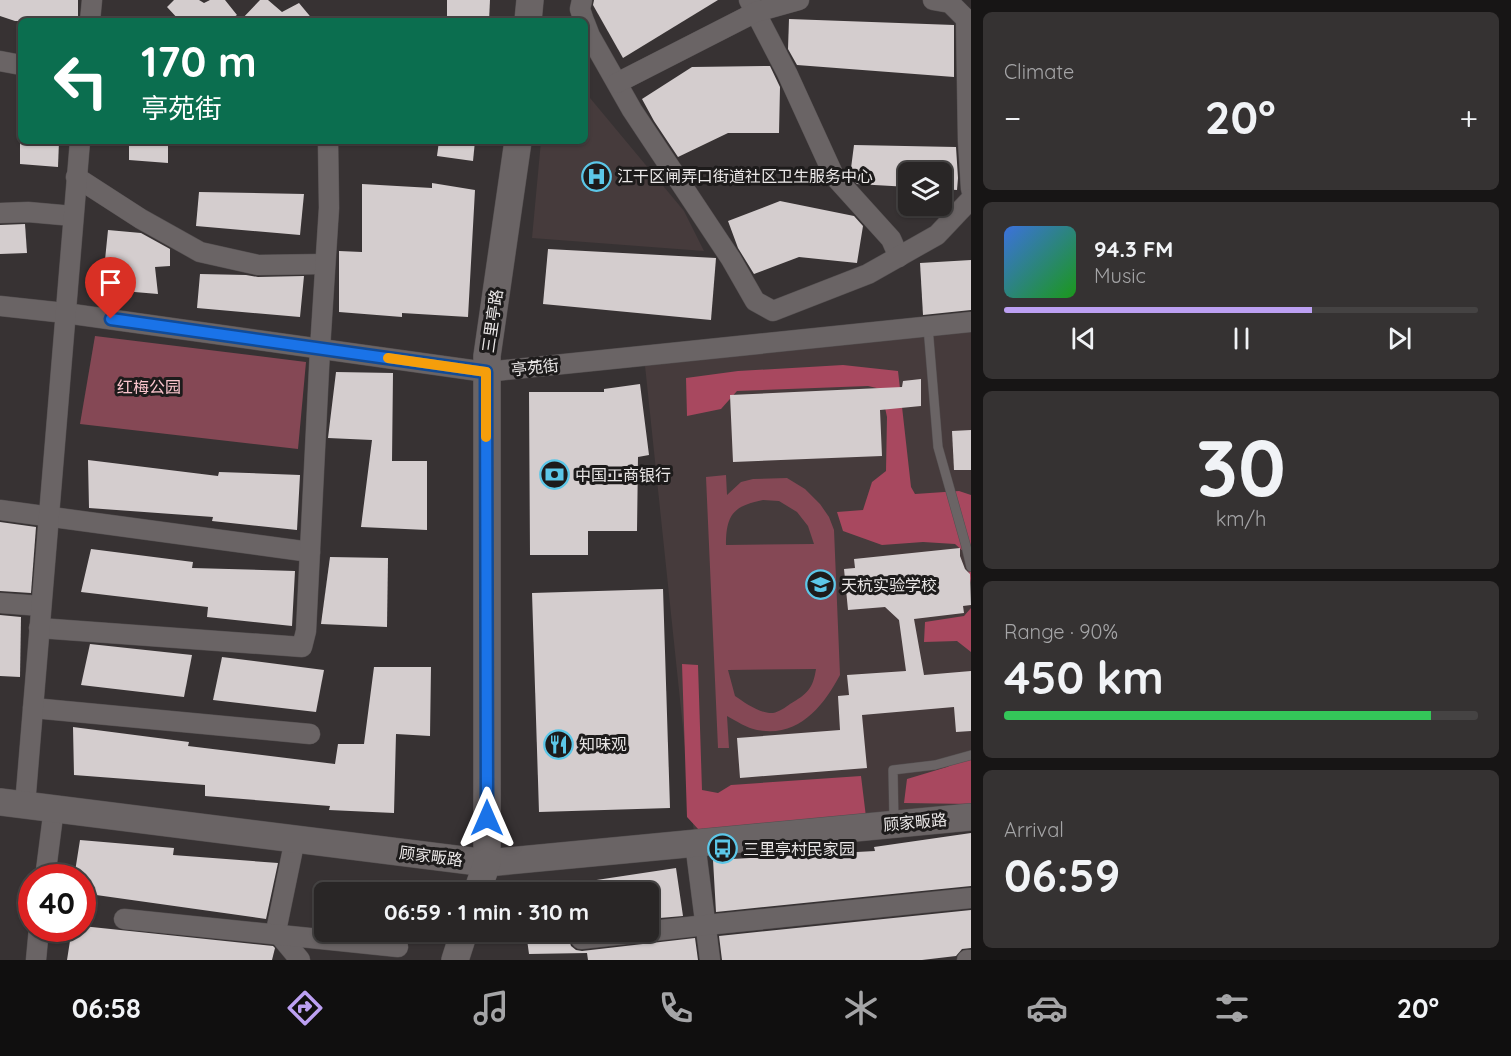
<!DOCTYPE html>
<meta charset="utf-8">
<style>
body{margin:0;font-family:Quicksand,"Noto Sans SC",sans-serif;background:#353232;color:#f1f3f6;height:100vh;display:flex;flex-direction:column;font-size:22px;white-space:nowrap}
*{box-sizing:border-box;margin:0}
p{font-size:20px;color:#a5a5a7}
.icon{flex:none;width:33px;height:33px;fill:none;stroke:currentColor;stroke-width:2;stroke-linecap:round;stroke-linejoin:round}
.map{position:relative;flex:1;overflow:hidden}
.sheet{display:flex;flex-direction:column;gap:12px;padding:12px;background:#171515;width:540px}
.sheet>*{flex:none}
.guide{position:absolute;left:18px;top:18px;width:570px;height:126px;border-radius:9px;box-shadow:0 2px 4px #0004,0 0 0 2px #454343;background:#0b6e4f;color:#fff;overflow:hidden}
.buttons{position:absolute;left:898px;top:162px;display:grid;gap:12px}
.buttons a{display:grid;place-items:center;width:54px;height:54px;border-radius:9px;background:#292626;box-shadow:0 2px 4px #0004,0 0 0 2px #454343;font-size:30px}
.speed{position:absolute;left:18px;top:864px;display:flex;gap:12px;font-size:30px;font-weight:700;text-align:center}
.speed>*{display:grid;place-content:center;width:78px;height:78px;border-radius:50%;background:#292626;box-shadow:0 2px 4px #0004,0 0 0 2px #454343;line-height:1}
.speed .limit{border:9px solid #d22;background:#fff;color:#111}
.pin{position:absolute;display:grid;place-items:center;width:51px;height:51px;color:#fff;margin:-62px -26px;border-radius:50% 50% 50% 0;rotate:-45deg;box-shadow:0 0 6px #0007}
.pin .icon{rotate:45deg}
.me{position:absolute;width:66px;margin:-33px;rotate:0deg;stroke-linejoin:round;filter:drop-shadow(0 0 4px #0008)}
.turn{display:flex;align-items:center;gap:21px;height:126px;padding:0 24px;font-size:27px}
.turn .icon{width:78px;height:78px;stroke-width:2.5}
.turn b{display:block;font-size:42px;line-height:51px}
.big{font-size:45px;font-weight:700;line-height:1.1}
.sheet .card{flex:1;display:flex;flex-direction:column;justify-content:center;gap:9px;min-width:0;padding:0 21px;border-radius:9px;background:#353232}
.sheet .dial{align-items:center;gap:0}
.dial b{font-size:78px;line-height:1}
.song{display:flex;align-items:center;gap:18px}
.cover{width:72px;height:72px;border-radius:9px;background:linear-gradient(135deg,hsl(220 70% 55%),hsl(120 70% 35%))}
.played{height:6px;border-radius:3px;background:linear-gradient(90deg,#bca0f2 65%,#454343 65%)}
.keys{display:flex;justify-content:space-around;direction:ltr}
.heat{display:flex;justify-content:space-between;align-items:center;font-size:33px;direction:ltr}
.charge{height:9px;border-radius:4px;background:linear-gradient(90deg,#34c759 90%,#454343 0)}
.trip{position:absolute;left:314px;top:882px;width:345px;height:60px;border-radius:9px;background:#292626;box-shadow:0 2px 4px #0004,0 0 0 2px #454343;font-weight:700;line-height:60px;text-align:center}
.menu{display:flex;height:96px;justify-content:space-around;align-items:center;background:#100f0f;color:#a5a5a7}
.menu .icon{width:42px;height:42px}
.menu .selected{color:#bca0f2}
.menu b{font-size:27px;color:#f1f3f6}
main{display:flex;flex:1;min-height:0}
.map>svg:first-child{display:block}
.built{fill:#463b3c}
.green{fill:#854855;fill-rule:evenodd}
.forest{fill:#a8485f}
.building{fill:#d4cdce}
.lines{fill:none;stroke-linecap:round;stroke-linejoin:round}
.lane-casing{stroke:#544f50;stroke-width:10}
.street-casing{stroke:#544f50;stroke-width:21}
.secondary-casing{stroke:#544f50;stroke-width:28}
.lane{stroke:#6a6465;stroke-width:9}
.street{stroke:#6a6465;stroke-width:20}
.secondary{stroke:#6a6465;stroke-width:27}
.route-casing{stroke:#114b97;stroke-width:15}
.route{stroke:#1a73e8;stroke-width:10}
.slow{stroke:#f59e0b;stroke-width:10}
.labels{text-anchor:middle;dominant-baseline:central;stroke-width:6;stroke-linejoin:round;paint-order:stroke}
.poi-label{font-size:16px;fill:#eae7e7;stroke:#1d1b1b;text-anchor:start}
.street-label{font-size:16px;fill:#eae7e7;stroke:#1d1b1b}
.park-label{font-size:16px;fill:#fcc6ce;stroke:#1d1b1b}
</style>
<main>
<div class="map">
<svg width="971" height="960" viewBox="0 0 971 960">
<rect width="100%" height="100%" fill="#373233"/>
<g class="built">
<polygon points="585,92 684,211 704,251 532,238 541,141 585,141"/>
<polygon points="971,322 971,814 695,843 644,356"/>
</g>
<g class="green">
<polygon points="95,336 306,362 298,449 80,424"/>
<path d="M 726,475 L 727,495 L 741,482 L 753,479 L 787,478 L 805,489 L 820,504 L 829,517 L 834,530 L 840,675 C 823,707 798,738 757,730 C 747,728 736,721 727,716 L 729,748 L 718,748 L 706,477 ZM 763,500 L 779,501 L 797,512 L 808,526 L 814,544 L 726,545 C 726,515 733,506 763,500 ZM 816,669 C 813,689 807,694 790,704 C 786,707 779,712 773,713 C 761,714 745,703 735,696 L 728,670 Z"/>
</g>
<g class="forest">
<polygon points="843,365 898,371 911,487 915,494 959,491 971,495 971,583 964,552 955,544 923,542 882,545 843,531 837,512 863,510 872,482 886,471 887,417 881,389 868,386 737,391 721,409 687,416 686,378 738,371"/>
<polygon points="971,608 971,652 957,641 924,642 925,622 964,616"/>
<polygon points="682,664 698,665 702,790 718,793 731,785 861,776 866,817 699,830 687,817"/>
<polygon points="971,755 971,804 904,803 907,779 947,767"/>
</g>
<g class="building">
<polygon points="0,0 78,0 78,21 15,21 0,16"/>
<polygon points="174,0 199,0 204,3 210,0 225,0 237,15 228,21 180,21 167,7"/>
<polygon points="260,0 268,0 282,12 299,3 314,21 240,21"/>
<polygon points="447,0 490,0 489,21 447,21"/>
<polygon points="594,0 718,0 623,58 593,5"/>
<polygon points="789,19 954,25 954,77 797,65 788,49"/>
<polygon points="770,66 780,87 779,133 728,133 678,157 654,121 642,99 692,67"/>
<polygon points="20,141 59,141 58,167 20,164"/>
<polygon points="129,141 168,141 168,163 129,160"/>
<polygon points="439,141 475,141 473,161 437,156"/>
<polygon points="854,145 956,147 958,178 957,190 942,189 942,172 909,172 909,187 857,184 850,176"/>
<polygon points="432,183 475,190 468,317 402,313 402,317 339,312 339,251 362,252 362,184 432,188"/>
<polygon points="199,192 304,194 300,235 196,226"/>
<polygon points="780,201 854,216 863,226 857,263 799,257 754,274 738,248 728,221"/>
<polygon points="25,224 27,253 0,254 0,225"/>
<polygon points="108,230 141,233 170,249 170,266 155,267 158,294 111,290 119,263 105,260"/>
<polygon points="548,249 716,258 711,320 543,304"/>
<polygon points="971,260 971,310 923,315 920,263"/>
<polygon points="200,274 246,275 258,277 304,276 300,317 197,308"/>
<polygon points="336,372 393,373 392,461 427,461 427,530 361,527 372,440 328,438"/>
<polygon points="921,379 921,406 880,410 882,456 733,462 730,395 902,387 903,381"/>
<polygon points="640,384 649,455 638,457 637,531 588,531 588,555 530,555 529,392 604,392 604,389"/>
<polygon points="971,430 971,470 954,470 952,431"/>
<polygon points="88,460 218,476 219,472 300,475 297,530 212,521 213,517 89,508"/>
<polygon points="0,522 36,527 31,593 0,591"/>
<polygon points="960,548 960,556 965,569 970,574 971,605 963,606 964,613 914,619 924,675 971,671 971,731 956,732 954,707 862,715 867,768 740,778 737,738 840,730 838,696 849,695 847,675 906,671 899,620 885,607 848,610 844,569 855,568 854,559"/>
<polygon points="91,549 193,562 192,568 295,571 292,626 207,617 208,607 81,592"/>
<polygon points="330,557 388,558 387,627 321,624"/>
<polygon points="663,589 670,808 539,812 532,593"/>
<polygon points="0,615 21,617 20,677 0,676"/>
<polygon points="90,644 192,655 184,697 81,685"/>
<polygon points="222,657 324,670 316,712 213,700"/>
<polygon points="374,667 431,667 430,736 396,734 394,813 329,810 330,806 205,796 205,785 74,775 73,727 189,742 188,746 335,764 338,744 364,744"/>
<polygon points="971,833 971,886 716,912 713,860 875,851 874,847"/>
<polygon points="80,840 174,848 173,855 278,863 266,919 82,893 82,878 74,878"/>
<polygon points="676,868 683,916 648,919 648,892 571,892 570,884"/>
<polygon points="971,910 971,948 962,949 956,956 922,960 722,960 719,936"/>
<polygon points="82,926 273,946 275,948 272,960 67,960 72,928 82,928"/>
<polygon points="526,932 572,932 569,940 571,946 576,950 582,951 695,938 698,960 588,960 587,953 529,954"/>
</g>
<g class="lines">
<defs>
<g id="lane">
<polyline points="928,327 938,447 966,546 971,567"/>
<polyline points="894,822 893,770 935,765 971,755"/>
</g>
<g id="street">
<polyline points="582,0 580,9 584,21"/>
<polyline points="749,0 787,73 834,176 891,239 899,257"/>
<polyline points="933,0 950,3 966,19 968,141 971,189"/>
<polyline points="90,21 92,0"/>
<polyline points="585,23 590,36 632,110 731,259 755,301 773,311 868,274 937,235 971,199"/>
<polyline points="0,61 21,65"/>
<polyline points="617,83 756,12 799,0"/>
<polyline points="76,177 141,219 200,252 258,265 325,264"/>
<polyline points="0,213 28,212 73,216"/>
<polyline points="0,306 65,313 486,372 971,322"/>
<polyline points="0,510 310,552"/>
<polyline points="0,603 41,606"/>
<polyline points="39,628 302,647 306,631 320,349 329,208 328,141"/>
<polyline points="33,708 310,734"/>
<polyline points="25,805 80,141"/>
<polyline points="295,839 276,931 300,960"/>
<polyline points="695,843 710,960"/>
<polyline points="45,878 54,808"/>
<polyline points="124,919 398,947"/>
<polyline points="581,939 706,925 971,898"/>
<polyline points="36,960 39,928"/>
<polyline points="967,960 971,960"/>
</g>
<g id="secondary">
<polyline points="528,21 530,0"/>
<polyline points="0,802 487,863 971,817"/>
<polyline points="477,892 487,863 487,356 518,141"/>
<polyline points="455,960 464,932"/>
</g>
</defs>
<use href="#lane" class="lane-casing"/>
<use href="#street" class="street-casing"/>
<use href="#secondary" class="secondary-casing"/>
<use href="#lane" class="lane"/>
<use href="#street" class="street"/>
<use href="#secondary" class="secondary"/>
</g>
<g class="lines">
<defs>
<polyline id="route" points="111,319 486,372 487,818"/>
</defs>
<use href="#route" class="route-casing"/>
<use href="#route" class="route"/>
<polyline class="slow" points="388,358 486,372 486,437"/>
</g>
<defs>
<symbol id="hospital-ring" viewBox="-11 -11 22 22"><circle r="9.5" fill="#1d1b1b" stroke="#5cc7e8" stroke-width="1.5"/><path d="M-5-5h3v3.5h4V-5h3V5h-3V1.5h-4V5h-3Z" fill="#5cc7e8"/></symbol>
<symbol id="bank-ring" viewBox="-11 -11 22 22"><circle r="9.5" fill="#1d1b1b" stroke="#5cc7e8" stroke-width="1.5"/><path d="M-6-4H6V4H-6ZM0-2.3a2.3 2.3 0 1 0 0 4.6a2.3 2.3 0 1 0 0-4.6Z" fill="#5cc7e8"/></symbol>
<symbol id="school-ring" viewBox="-11 -11 22 22"><circle r="9.5" fill="#1d1b1b" stroke="#5cc7e8" stroke-width="1.5"/><path d="M0-5L7-2L0 1L-7-2ZM-4 1L0 2.5L4 1V4Q0 6-4 4Z" fill="#5cc7e8"/></symbol>
<symbol id="restaurant-ring" viewBox="-11 -11 22 22"><circle r="9.5" fill="#1d1b1b" stroke="#5cc7e8" stroke-width="1.5"/><path d="M-5-6h1v4h1v-4h1v4h1v-4h1v5L-1.5 .5V6h-2V.5L-5-1ZM5-6V6H3V1.5H1.5Q1.5-4 5-6Z" fill="#5cc7e8"/></symbol>
<symbol id="bus-ring" viewBox="-11 -11 22 22"><circle r="9.5" fill="#1d1b1b" stroke="#5cc7e8" stroke-width="1.5"/><path d="M-5-6H5V4H4V6H2V4H-2V6H-4V4H-5ZM-3.5-4V0h7V-4ZM-3.5 1.2v1.5H-2V1.2ZM2 1.2v1.5H3.5V1.2Z" fill="#5cc7e8"/></symbol>
</defs>
<g fill-rule="evenodd">
<use href="#hospital-ring" x="580" y="160" width="33" height="33"/>
<use href="#bank-ring" x="538" y="458" width="33" height="33"/>
<use href="#school-ring" x="804" y="568" width="33" height="33"/>
<use href="#restaurant-ring" x="542" y="728" width="33" height="33"/>
<use href="#bus-ring" x="706" y="832" width="33" height="33"/>
</g>
<g class="labels">
<g class="poi-label">
<text x="617" y="176">江干区闸弄口街道社区卫生服务中心</text>
<text x="575" y="475">中国工商银行</text>
<text x="841" y="585">天杭实验学校</text>
<text x="579" y="744">知味观</text>
<text x="743" y="849">三里亭村民家园</text>
</g>
<g class="street-label">
<text transform="translate(492 321) rotate(-82)">三里亭路</text>
<text transform="translate(535 367) rotate(-6)">亭苑街</text>
<text transform="translate(915 822) rotate(-5)">顾家畈路</text>
<text transform="translate(431 856) rotate(7)">顾家畈路</text>
</g>
<g class="park-label">
<text x="149" y="387">红梅公园</text>
</g>
</g>
</svg>
<div class="buttons">
<a><svg class="icon" aria-label="layers" viewBox="0 0 24 24"><path d="M12 4l9 5-9 5-9-5zM3 14l9 5 9-5"/></svg></a>
</div>
<div class="speed"><div class="limit">40</div></div>
<div class="pin" style="left:111px;top:319px;background:#d93025"><svg class="icon" aria-label="arrive" viewBox="0 0 24 24"><path d="M6 21V4h12l-3 4 3 4H6"/></svg></div>
<svg class="me" style="left:487px;top:818px" viewBox="-20 -20 40 40"><path d="M0-17L14 15 0 8-14 15z" fill="#1a73e8" stroke="#fff" stroke-width="4"/></svg>
<div class="trip">06:59 · 1 min · 310 m</div>
<div class="guide">
<div class="turn"><svg class="icon" aria-label="left" viewBox="0 0 24 24"><path d="M17 20v-9H6M10 6l-5 5 5 5"/></svg><div><b>170 m</b>亭苑街</div></div>
</div>
</div>
<section class="sheet">
<div class="card"><p>Climate</p>
<div class="heat"><a>−</a><b class="big">20°</b><a>+</a></div>
</div>
<div class="card">
<div class="song"><i class="cover"></i><div><b>94.3 FM</b><p>Music</p></div></div>
<div class="played"></div>
<div class="keys"><svg class="icon" aria-label="previous" viewBox="0 0 24 24"><path d="M18 5L8 12l10 7zM5 5v14"/></svg><svg class="icon" aria-label="pause" viewBox="0 0 24 24"><path d="M8 5v14M16 5v14"/></svg><svg class="icon" aria-label="next" viewBox="0 0 24 24"><path d="M6 5l10 7-10 7zM19 5v14"/></svg></div>
</div>
<div class="card dial"><b>30</b><p>km/h</p></div>
<div class="card"><p>Range · 90%</p><b class="big">450 km</b><div class="charge"></div></div>
<div class="card"><p>Arrival</p><b class="big">06:59</b></div>
</section>
</main>
<nav class="menu">
<b>06:58</b>
<svg class="icon selected" aria-label="directions" viewBox="0 0 24 24"><path d="M12 3l9 9-9 9-9-9zM9 14v-3h6M13 9l2 2-2 2"/></svg>
<svg class="icon" aria-label="music" viewBox="0 0 24 24"><path d="M9 18V5l10-2v13"/><circle cx="6" cy="18" r="3"/><circle cx="16" cy="16" r="3"/></svg>
<svg class="icon" aria-label="phone" viewBox="0 0 24 24"><path d="M5 4h4l2 5-3 2q2 4 5 5l2-3 5 2v4C11 20 4 13 5 4z"/></svg>
<svg class="icon" aria-label="climate" viewBox="0 0 24 24"><path d="M12 3v18M4 7l16 10M4 17L20 7"/></svg>
<svg class="icon" aria-label="car" viewBox="0 0 24 24"><path d="M5 17H2v-5l4-1 3-4h7l3 4 3 1v5h-3M9 17h6M6 11h13"/><circle cx="7" cy="17" r="2"/><circle cx="17" cy="17" r="2"/></svg>
<svg class="icon" aria-label="filters" viewBox="0 0 24 24"><path d="M4 7h16M4 17h16"/><circle cx="9" cy="7" r="2"/><circle cx="15" cy="17" r="2"/></svg>
<b>20°</b>
</nav>
